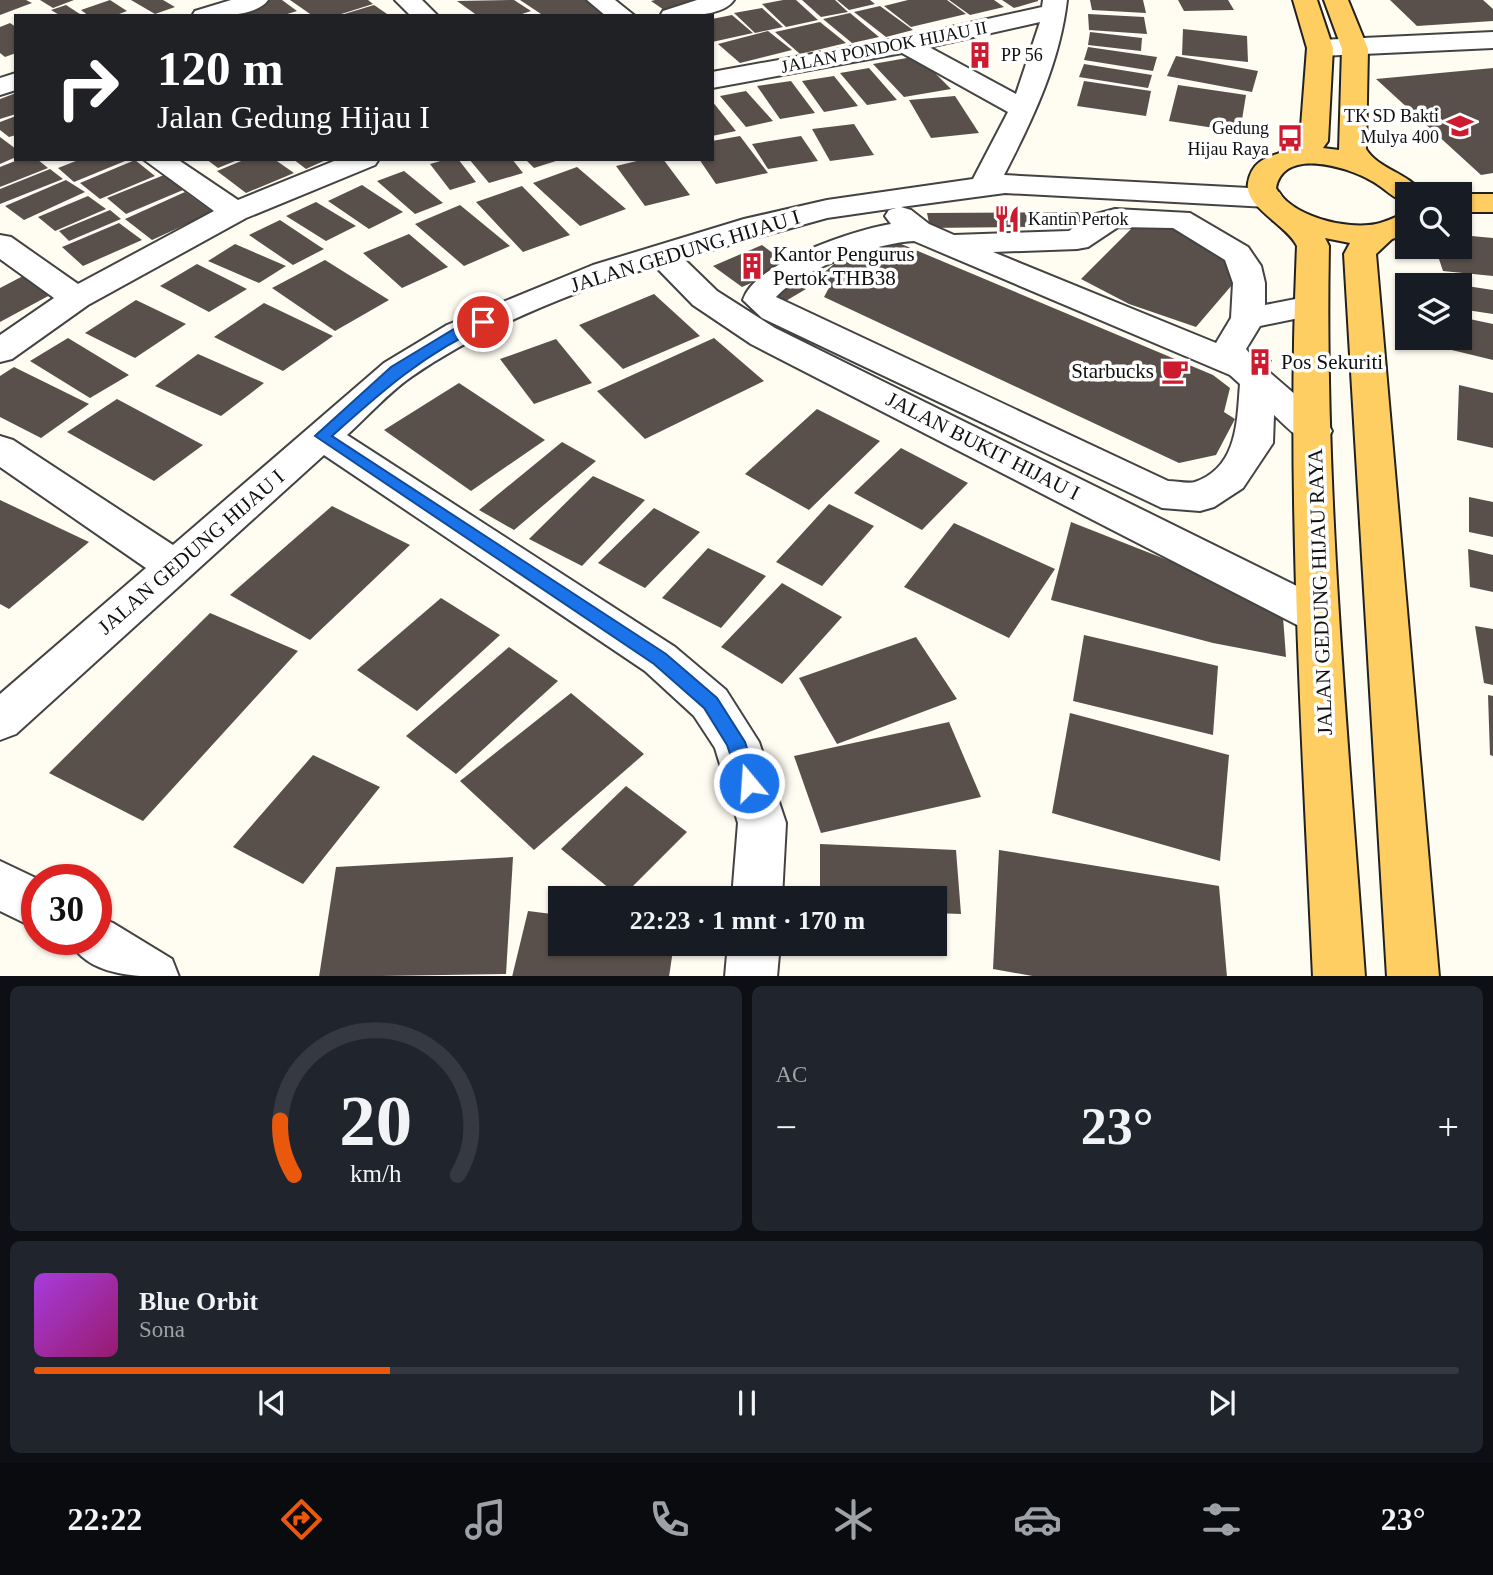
<!DOCTYPE html>
<html lang="id">
<meta charset="utf-8">
<style>
body{margin:0;font-family:Georgia,serif;background:#20242c;color:#f1f3f6;height:100vh;display:flex;flex-direction:column;font-size:26px;white-space:nowrap}
*{box-sizing:border-box;margin:0}
p{font-size:23px;color:#9ea1a6}
.icon{flex:none;width:38px;height:38px;fill:none;stroke:currentColor;stroke-width:2;stroke-linecap:round;stroke-linejoin:round}
.map{position:relative;height:976px;overflow:hidden}
.panel{display:flex;flex-direction:column;gap:10px;padding:10px;background:#0d0f14;flex:1}
.panel>*{flex:none}
.guide{position:absolute;left:14px;top:14px;width:700px;height:147px;border-radius:0px;box-shadow:0 2px 5px #0004;background:#202124;color:#fff;overflow:hidden}
.controls{position:absolute;left:1395px;top:182px;display:grid;gap:14px}
.controls a{display:grid;place-items:center;width:77px;height:77px;border-radius:0px;background:#171b24;box-shadow:0 2px 5px #0004;font-size:35px}
.speed{position:absolute;left:21px;top:864px;display:flex;gap:14px;font-size:35px;font-weight:700;text-align:center}
.speed>*{display:grid;place-content:center;width:91px;height:91px;border-radius:50%;background:#171b24;box-shadow:0 2px 5px #0004;line-height:1}
.speed .limit{border:10px solid #d22;background:#fff;color:#111}
.pin{position:absolute;display:grid;place-items:center;width:60px;height:60px;color:#fff;margin:-30px;border:4px solid #fff;border-radius:50%;box-shadow:0 2px 7px #0007}
.me{position:absolute;width:77px;margin:-38px;rotate:342deg;stroke-linejoin:round;filter:drop-shadow(0 0 5px #0008)}
.turn{display:flex;align-items:center;gap:24px;height:147px;padding:0 28px;font-size:32px}
.turn .icon{width:91px;height:91px;stroke-width:2.5}
.turn b{display:block;font-size:49px;line-height:60px}
.big{font-size:52px;font-weight:800;line-height:1.1}
.panel .tile{flex:1;display:flex;flex-direction:column;justify-content:center;gap:10px;min-width:0;padding:0 24px;border-radius:10px;background:#20242c}
.panel .dial{align-items:center;gap:0}
.dial svg{height:182px;overflow:visible;fill:none;stroke:#363941;stroke-width:7;stroke-linecap:round;text-anchor:middle}
.dial text{fill:#f1f3f6;stroke:none}
.song{display:flex;align-items:center;gap:21px}
.cover{width:84px;height:84px;border-radius:10px;background:linear-gradient(135deg,hsl(280 70% 55%),hsl(320 70% 35%))}
.played{height:7px;border-radius:4px;background:linear-gradient(90deg,#ea580c 25%,#363941 25%)}
.keys{display:flex;justify-content:space-around;direction:ltr}
.heat{display:flex;justify-content:space-between;align-items:center;font-size:38px;direction:ltr}
.panel .tiles{flex:1;display:grid;gap:10px;grid-template-columns:1fr 1fr}
.tile:last-child{grid-column:span 2}
.trip{position:absolute;left:548px;top:886px;width:399px;height:70px;border-radius:0px;background:#171b24;box-shadow:0 2px 5px #0004;font-weight:800;line-height:70px;text-align:center}
.menu{display:flex;height:112px;justify-content:space-around;align-items:center;background:#090b0e;color:#9ea1a6}
.menu .icon{width:49px;height:49px}
.menu .selected{color:#ea580c}
.menu b{font-size:32px;color:#f1f3f6}
.map>svg:first-child{display:block}
.building{fill:#5a504b}
.lines{fill:none;stroke-linecap:round;stroke-linejoin:round}
.minor-casing{stroke:#434343;stroke-width:4}
.major-casing{stroke:#212121;stroke-width:4}
.minor{fill:#fff;fill-rule:evenodd}
.major{fill:#ffce62;fill-rule:evenodd}
.route{fill:#1a73e8;stroke:#114b97;stroke-width:2}
.labels{text-anchor:middle;dominant-baseline:central;stroke-width:7;stroke-linejoin:round;paint-order:stroke}
.far-street-label{font-size:18px;fill:#101010;stroke:#fff}
.far-poi-label{font-size:18px;fill:#101010;stroke:#fff;text-anchor:start}
.street-label{font-size:21px;fill:#101010;stroke:#fff}
.poi-label{font-size:21px;fill:#101010;stroke:#fff;text-anchor:start}
</style>
<div class="map">
<svg width="1493" height="977" viewBox="0 0 1493 977">
<rect width="100%" height="100%" fill="#fffcf2"/>
<g class="building">
<polygon points="0,0 26,0 32,3 0,15"/>
<polygon points="40,0 74,0 53,8"/>
<polygon points="110,0 127,11 114,16 89,16 81,10"/>
<polygon points="131,0 163,0 175,7 155,14"/>
<polygon points="270,0 282,0 297,11 281,16 226,14"/>
<polygon points="290,0 368,0 373,4 335,16 313,16"/>
<polygon points="514,0 531,11 516,16 478,16 457,1"/>
<polygon points="520,0 588,0 613,16 544,16"/>
<polygon points="655,0 693,0 693,1 664,10 651,1"/>
<polygon points="783,0 796,0 818,20 786,27 762,4"/>
<polygon points="802,0 835,0 848,12 821,17"/>
<polygon points="837,0 870,0 875,4 849,10"/>
<polygon points="908,0 947,0 966,14 911,27 884,6"/>
<polygon points="949,0 994,0 1004,7 970,15"/>
<polygon points="1002,0 1038,0 1038,1 1014,8"/>
<polygon points="1090,0 1143,0 1146,13 1092,10"/>
<polygon points="1178,0 1228,0 1234,10 1184,11"/>
<polygon points="1390,0 1483,0 1493,9 1493,21 1417,26"/>
<polygon points="66,5 83,16 61,16 51,10"/>
<polygon points="374,5 390,16 341,16 341,15"/>
<polygon points="880,6 913,30 886,37 854,12"/>
<polygon points="762,8 783,27 755,33 734,13"/>
<polygon points="850,13 879,37 852,43 823,19"/>
<polygon points="1088,14 1144,17 1147,34 1089,30"/>
<polygon points="732,15 753,33 712,42 712,19"/>
<polygon points="820,22 846,43 800,54 775,32"/>
<polygon points="10,23 16,27 16,53 5,57 0,53 0,27"/>
<polygon points="1183,29 1247,36 1248,62 1182,55"/>
<polygon points="768,31 792,50 740,63 718,44"/>
<polygon points="1090,32 1142,38 1141,51 1088,45"/>
<polygon points="1088,47 1157,57 1153,71 1084,60"/>
<polygon points="982,49 990,57 978,60 969,52"/>
<polygon points="918,56 951,89 904,97 873,64"/>
<polygon points="1176,56 1258,71 1252,92 1167,76"/>
<polygon points="1084,64 1152,75 1148,88 1079,77"/>
<polygon points="869,68 897,100 867,105 840,73"/>
<polygon points="1493,68 1493,173 1481,175 1376,79"/>
<polygon points="834,76 858,106 824,112 802,81"/>
<polygon points="791,81 815,113 780,119 757,86"/>
<polygon points="1084,81 1151,91 1146,116 1077,106"/>
<polygon points="1178,85 1246,95 1240,132 1169,121"/>
<polygon points="746,91 773,121 746,127 720,96"/>
<polygon points="16,93 16,114 0,119 0,99"/>
<polygon points="955,96 979,133 931,138 909,100"/>
<polygon points="712,101 736,131 712,136"/>
<polygon points="16,116 16,135 9,137 0,130 0,122"/>
<polygon points="854,124 874,155 830,161 812,129"/>
<polygon points="740,136 768,173 716,184 699,159 712,159 712,141"/>
<polygon points="801,136 818,161 768,169 752,144"/>
<polygon points="0,137 16,149 16,157 0,164"/>
<polygon points="20,159 37,159 48,168 0,187 0,167"/>
<polygon points="81,159 130,159 74,182 58,168"/>
<polygon points="206,159 240,159 218,168"/>
<polygon points="246,159 274,159 294,173 246,193 217,171"/>
<polygon points="293,159 328,159 306,169"/>
<polygon points="447,159 458,159 476,182 450,190 430,164"/>
<polygon points="469,159 512,159 523,173 489,183"/>
<polygon points="525,159 558,159 559,160 534,168"/>
<polygon points="645,159 663,159 690,195 645,206 616,166"/>
<polygon points="135,160 155,176 100,199 80,183"/>
<polygon points="577,167 626,209 580,226 533,183"/>
<polygon points="50,169 63,179 0,204 0,189"/>
<polygon points="404,171 443,203 415,214 377,181"/>
<polygon points="164,175 183,190 126,214 107,198"/>
<polygon points="66,180 85,192 24,220 5,206"/>
<polygon points="362,185 403,212 369,229 328,201"/>
<polygon points="522,186 570,235 523,252 476,202"/>
<polygon points="185,192 213,212 152,240 125,219"/>
<polygon points="88,196 106,209 55,231 38,217"/>
<polygon points="316,202 356,226 326,241 286,216"/>
<polygon points="460,205 510,246 464,266 415,224"/>
<polygon points="110,210 121,219 69,241 59,231"/>
<polygon points="1082,212 1089,226 930,228 927,213"/>
<polygon points="280,220 319,246 324,249 293,265 249,235"/>
<polygon points="119,223 142,240 83,266 62,247"/>
<polygon points="1135,225 1165,225 1184,230 1244,271 1196,327 1129,304 1081,279"/>
<polygon points="409,234 448,267 402,288 363,253"/>
<polygon points="1460,235 1493,238 1493,276 1443,271 1435,247 1460,247"/>
<polygon points="887,238 1213,375 1230,388 1224,412 1235,419 1216,455 1179,463 824,297 831,284 820,276 848,252"/>
<polygon points="235,244 286,266 259,283 208,261"/>
<polygon points="762,245 790,266 742,287 713,266"/>
<polygon points="325,260 389,300 335,331 272,288"/>
<polygon points="197,264 247,289 209,312 160,286"/>
<polygon points="23,276 52,294 0,322 0,288"/>
<polygon points="791,280 806,289 784,302 770,293"/>
<polygon points="1460,285 1493,290 1493,314 1460,309"/>
<polygon points="654,294 700,336 623,369 579,325"/>
<polygon points="136,300 186,324 135,358 85,333"/>
<polygon points="264,303 333,336 283,371 214,337"/>
<polygon points="1460,317 1493,324 1493,360 1427,344 1427,338 1460,338"/>
<polygon points="68,338 129,375 90,398 30,361"/>
<polygon points="714,338 764,381 645,439 597,391"/>
<polygon points="556,339 592,383 534,404 500,359"/>
<polygon points="198,354 264,383 221,416 155,386"/>
<polygon points="1254,355 1272,360 1268,370 1249,363"/>
<polygon points="14,367 89,404 41,438 0,417 0,376"/>
<polygon points="459,383 545,440 471,491 384,430"/>
<polygon points="1459,385 1493,393 1493,448 1457,440"/>
<polygon points="117,399 203,445 154,481 67,432"/>
<polygon points="817,409 880,441 809,510 745,474"/>
<polygon points="562,442 596,461 514,530 479,510"/>
<polygon points="901,448 968,483 922,530 854,493"/>
<polygon points="593,476 645,500 582,566 529,539"/>
<polygon points="1469,497 1493,502 1493,537 1469,532"/>
<polygon points="0,500 89,542 9,609 0,604"/>
<polygon points="829,504 874,526 822,586 776,562"/>
<polygon points="332,506 410,545 310,640 230,595"/>
<polygon points="654,508 700,532 645,588 598,563"/>
<polygon points="1071,522 1226,583 1283,617 1286,657 1213,643 1051,600"/>
<polygon points="954,523 1055,569 1009,638 904,587"/>
<polygon points="708,548 766,576 721,628 662,598"/>
<polygon points="1468,549 1493,555 1493,592 1470,587"/>
<polygon points="782,583 842,617 782,684 721,647"/>
<polygon points="441,598 500,635 417,711 357,670"/>
<polygon points="210,613 298,651 143,821 49,773"/>
<polygon points="1475,626 1493,629 1493,685 1484,683"/>
<polygon points="1084,635 1218,666 1213,735 1073,701"/>
<polygon points="916,637 957,699 837,744 799,678"/>
<polygon points="509,647 558,681 456,774 406,736"/>
<polygon points="571,693 644,754 534,850 460,781"/>
<polygon points="1488,695 1493,696 1493,756 1490,755"/>
<polygon points="1070,713 1229,755 1220,861 1052,813"/>
<polygon points="949,722 981,797 821,833 794,756"/>
<polygon points="313,755 380,787 303,884 233,847"/>
<polygon points="626,786 687,832 621,898 561,849"/>
<polygon points="820,844 956,850 961,914 934,913 934,898 820,898"/>
<polygon points="999,850 1219,886 1227,977 1038,977 993,969"/>
<polygon points="513,857 506,974 319,977 336,867"/>
<polygon points="528,911 560,915 560,943 674,943 669,977 512,977"/>
</g>
<g class="lines">
<defs>
<g id="minor">
<path d="M 231,0 L 268,0 C 256,18 212,16 192,16 L 195,11 Z"/>
<polygon points="395,0 422,0 438,16 411,16"/>
<polygon points="587,0 615,0 635,16 606,16"/>
<path d="M 697,0 L 734,0 C 722,18 679,16 660,16 L 663,11 Z"/>
<path d="M 1043,0 L 1067,0 C 1060,62 1033,119 1004,175 L 1268,189 L 1279,192 L 1283,198 L 1279,204 L 1268,207 L 1005,193 L 901,207 L 911,210 L 929,224 L 954,235 L 1069,231 L 1089,216 L 1115,209 L 1190,213 L 1248,247 L 1261,266 L 1265,283 L 1265,305 L 1311,296 L 1323,299 L 1328,306 L 1323,313 L 1260,326 L 1246,349 L 1254,359 L 1327,422 L 1332,431 L 1327,440 C 1303,447 1291,431 1274,415 L 1273,443 L 1243,488 L 1214,507 L 1200,511 L 1162,508 L 762,318 L 743,300 C 754,263 854,230 891,224 L 885,216 L 889,210 L 896,208 L 827,218 L 683,258 L 717,291 L 775,328 L 1333,604 L 1339,616 L 1333,628 L 1318,632 L 1303,628 L 751,344 L 693,305 L 655,266 C 571,292 484,327 411,377 C 388,393 368,416 347,435 L 675,647 L 726,690 L 759,742 L 786,823 L 782,898 L 732,898 L 738,823 L 715,748 L 694,716 L 645,671 L 324,455 L 16,734 L 0,740 L 0,694 L 146,568 L 0,467 L 0,436 L 13,440 L 173,545 L 384,363 L 447,325 L 593,265 L 744,219 L 827,200 L 973,179 L 1008,112 L 902,53 L 712,88 L 712,72 L 906,37 L 1042,7 ZM 1040,22 L 1016,94 L 929,47 ZM 1118,227 L 1173,228 L 1225,260 L 1233,283 L 1231,318 L 1216,343 L 993,252 L 1077,249 L 1088,247 ZM 914,241 L 1230,375 L 1240,384 C 1237,421 1238,467 1195,482 C 1188,484 1176,481 1168,481 L 776,297 C 802,269 875,243 914,241 Z"/>
<polygon points="1493,32 1493,48 1320,56 1311,53 1307,48 1311,43 1320,40"/>
<polygon points="16,73 16,90 0,95 0,78"/>
<polygon points="143,159 177,159 238,200 339,159 379,159 375,165 246,218 88,305 12,359 0,362 0,335 54,298 0,259 0,235 11,237 78,284 214,211"/>
<polygon points="0,861 40,880 37,880 37,929 0,911"/>
<path d="M 96,916 L 113,923 L 172,959 L 179,977 C 137,977 88,977 69,940 L 96,940 Z"/>
<polygon points="728,943 780,943 777,977 725,977"/>
</g>
<g id="major">
<path d="M 1293,0 L 1317,0 L 1333,48 L 1328,141 L 1323,148 L 1339,150 L 1342,49 L 1324,0 L 1348,0 L 1368,49 L 1366,149 C 1379,170 1408,172 1423,194 L 1407,194 L 1407,203 C 1393,199 1384,187 1370,180 C 1345,166 1283,148 1276,188 C 1291,217 1347,230 1376,224 C 1387,222 1396,216 1407,213 L 1407,234 L 1392,239 L 1376,254 L 1439,977 L 1387,977 L 1344,254 L 1350,243 L 1325,238 L 1329,246 C 1324,489 1348,734 1365,977 L 1313,977 C 1302,734 1286,489 1297,246 C 1287,225 1244,207 1248,183 C 1254,149 1285,160 1300,140 L 1307,48 Z"/>
<polygon points="1459,194 1493,194 1493,212 1460,212"/>
</g>
</defs>
<use href="#minor" class="minor-casing"/>
<use href="#major" class="major-casing"/>
<use href="#minor" class="minor"/>
<use href="#major" class="major"/>
</g>
<path class="route" d="M 483,318 L 490,322 L 488,325 C 427,351 381,392 332,436 L 666,654 L 717,698 L 745,742 L 758,783 L 756,789 L 749,791 L 742,789 L 727,745 L 704,708 L 654,664 L 315,436 L 391,367 L 454,329 Z"/>
<defs>
<symbol id="building-bare" viewBox="-9 -9 18 18"><path d="M-4-6H4V6H1V3H-1V6H-4ZM-2.5-4.3h1.7v1.8h-1.7ZM.8-4.3h1.7v1.8H.8ZM-2.5-1h1.7V.8h-1.7ZM.8-1h1.7V.8H.8Z" fill="#cd1a2f" stroke="#fff" stroke-width="2.5" paint-order="stroke"/></symbol>
<symbol id="school-bare" viewBox="-9 -9 18 18"><path d="M0-5L7-2L0 1L-7-2ZM-4 1L0 2.5L4 1V4Q0 6-4 4Z" fill="#cd1a2f" stroke="#fff" stroke-width="2.5" paint-order="stroke"/></symbol>
<symbol id="bus-bare" viewBox="-9 -9 18 18"><path d="M-5-6H5V4H4V6H2V4H-2V6H-4V4H-5ZM-3.5-4V0h7V-4ZM-3.5 1.2v1.5H-2V1.2ZM2 1.2v1.5H3.5V1.2Z" fill="#cd1a2f" stroke="#fff" stroke-width="2.5" paint-order="stroke"/></symbol>
<symbol id="restaurant-bare" viewBox="-9 -9 18 18"><path d="M-5-6h1v4h1v-4h1v4h1v-4h1v5L-1.5 .5V6h-2V.5L-5-1ZM5-6V6H3V1.5H1.5Q1.5-4 5-6Z" fill="#cd1a2f" stroke="#fff" stroke-width="2.5" paint-order="stroke"/></symbol>
<symbol id="cafe-bare" viewBox="-9 -9 18 18"><path d="M-5.5-4.5H6V0H3Q3 3.5 0 3.5H-2.5Q-5.5 3.5-5.5 0ZM3-3.2v2h1.7v-2ZM-6 4.5H4V6H-6Z" fill="#cd1a2f" stroke="#fff" stroke-width="2.5" paint-order="stroke"/></symbol>
</defs>
<g fill-rule="evenodd">
<use href="#building-bare" x="961" y="36" width="38" height="38"/>
<use href="#school-bare" x="1441" y="107" width="38" height="38"/>
<use href="#bus-bare" x="1271" y="119" width="38" height="38"/>
<use href="#restaurant-bare" x="988" y="200" width="38" height="38"/>
<use href="#building-bare" x="733" y="247" width="38" height="38"/>
<use href="#building-bare" x="1241" y="343" width="38" height="38"/>
<use href="#cafe-bare" x="1156" y="352" width="38" height="38"/>
</g>
<g class="labels">
<g class="far-street-label">
<text transform="translate(884 47) rotate(-11)">JALAN PONDOK HIJAU II</text>
</g>
<g class="far-poi-label">
<text x="1001" y="55">PP 56</text>
<text x="1439" y="116" text-anchor="end">TK SD Bakti<tspan x="1439" dy="21">Mulya 400</tspan></text>
<text x="1269" y="128" text-anchor="end">Gedung<tspan x="1269" dy="21">Hijau Raya</tspan></text>
<text x="1028" y="219">Kantin Pertok</text>
</g>
<g class="street-label">
<text transform="translate(685 251) rotate(-17)">JALAN GEDUNG HIJAU I</text>
<text transform="translate(983 446) rotate(27)">JALAN BUKIT HIJAU I</text>
<text transform="translate(191 552) rotate(-41)">JALAN GEDUNG HIJAU I</text>
<text transform="translate(1320 592) rotate(-92)">JALAN GEDUNG HIJAU RAYA</text>
</g>
<g class="poi-label">
<text x="773" y="254">Kantor Pengurus<tspan x="773" dy="24">Pertok THB38</tspan></text>
<text x="1281" y="362">Pos Sekuriti</text>
<text x="1154" y="371" text-anchor="end">Starbucks</text>
</g>
</g>
</svg>
<div class="controls">
<a><svg class="icon" aria-label="search" viewBox="0 0 24 24"><circle cx="10" cy="10" r="6"/><path d="M15 15l6 6"/></svg></a>
<a><svg class="icon" aria-label="layers" viewBox="0 0 24 24"><path d="M12 4l9 5-9 5-9-5zM3 14l9 5 9-5"/></svg></a>
</div>
<div class="speed"><div class="limit">30</div></div>
<div class="pin" style="left:483px;top:322px;background:#d93025"><svg class="icon" aria-label="arrive" viewBox="0 0 24 24"><path d="M6 21V4h12l-3 4 3 4H6"/></svg></div>
<svg class="me" style="left:749px;top:783px" viewBox="-20 -20 40 40"><circle r="17" fill="#1a73e8" stroke="#fff" stroke-width="3"/><path d="M0-11L8 9 0 5-8 9z" fill="#fff"/></svg>
<div class="trip">22:23 · 1 mnt · 170 m</div>
<div class="guide">
<div class="turn"><svg class="icon" aria-label="right" viewBox="0 0 24 24"><path d="M7 20v-9h11M14 6l5 5-5 5"/></svg><div><b>120 m</b>Jalan Gedung Hijau I</div></div>
</div>
</div>
<section class="panel">
<div class="tiles">
<div class="tile dial"><svg viewBox="0 0 100 80">
<path d="M14 69A42 42 0 1 1 86 69"/>
<path d="M14 69A42 42 0 0 1 8 45" stroke="#ea580c"/>
<text x="50" y="56" font-size="32" font-weight="700">20</text>
<text x="50" y="72" font-size="11">km/h</text>
</svg></div>
<div class="tile"><p>AC</p>
<div class="heat"><a>−</a><b class="big">23°</b><a>+</a></div>
</div>
<div class="tile">
<div class="song"><i class="cover"></i><div><b>Blue Orbit</b><p>Sona</p></div></div>
<div class="played"></div>
<div class="keys"><svg class="icon" aria-label="previous" viewBox="0 0 24 24"><path d="M18 5L8 12l10 7zM5 5v14"/></svg><svg class="icon" aria-label="pause" viewBox="0 0 24 24"><path d="M8 5v14M16 5v14"/></svg><svg class="icon" aria-label="next" viewBox="0 0 24 24"><path d="M6 5l10 7-10 7zM19 5v14"/></svg></div>
</div>
</div>
</section>
<nav class="menu">
<b>22:22</b>
<svg class="icon selected" aria-label="directions" viewBox="0 0 24 24"><path d="M12 3l9 9-9 9-9-9zM9 14v-3h6M13 9l2 2-2 2"/></svg>
<svg class="icon" aria-label="music" viewBox="0 0 24 24"><path d="M9 18V5l10-2v13"/><circle cx="6" cy="18" r="3"/><circle cx="16" cy="16" r="3"/></svg>
<svg class="icon" aria-label="phone" viewBox="0 0 24 24"><path d="M5 4h4l2 5-3 2q2 4 5 5l2-3 5 2v4C11 20 4 13 5 4z"/></svg>
<svg class="icon" aria-label="climate" viewBox="0 0 24 24"><path d="M12 3v18M4 7l16 10M4 17L20 7"/></svg>
<svg class="icon" aria-label="car" viewBox="0 0 24 24"><path d="M5 17H2v-5l4-1 3-4h7l3 4 3 1v5h-3M9 17h6M6 11h13"/><circle cx="7" cy="17" r="2"/><circle cx="17" cy="17" r="2"/></svg>
<svg class="icon" aria-label="filters" viewBox="0 0 24 24"><path d="M4 7h16M4 17h16"/><circle cx="9" cy="7" r="2"/><circle cx="15" cy="17" r="2"/></svg>
<b>23°</b>
</nav>
